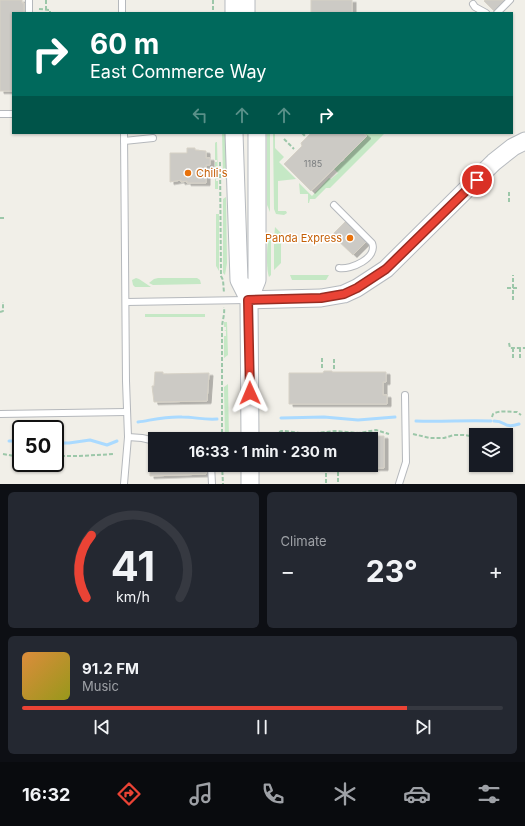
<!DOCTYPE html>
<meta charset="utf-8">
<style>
body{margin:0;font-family:Inter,sans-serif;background:#242831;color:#f1f3f6;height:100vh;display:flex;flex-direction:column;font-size:15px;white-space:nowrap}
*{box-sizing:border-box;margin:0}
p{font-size:13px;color:#9ea1a6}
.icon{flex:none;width:22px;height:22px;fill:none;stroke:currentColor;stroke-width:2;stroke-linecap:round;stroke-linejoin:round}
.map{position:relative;height:484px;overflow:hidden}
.sheet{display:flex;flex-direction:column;gap:8px;padding:8px;background:#0d0f14;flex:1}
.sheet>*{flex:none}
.hud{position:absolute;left:12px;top:12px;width:501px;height:122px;border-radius:0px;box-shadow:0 1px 3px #0004;background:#00695c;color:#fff;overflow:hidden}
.tools{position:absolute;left:469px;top:428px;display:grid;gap:8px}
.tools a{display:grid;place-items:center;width:44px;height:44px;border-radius:0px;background:#171b24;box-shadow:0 1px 3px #0004;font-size:20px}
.speed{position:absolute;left:12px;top:420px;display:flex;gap:8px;font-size:20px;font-weight:700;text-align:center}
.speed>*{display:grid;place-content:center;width:52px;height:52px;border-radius:50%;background:#171b24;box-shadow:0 1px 3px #0004;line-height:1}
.speed .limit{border:2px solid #111;border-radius:6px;background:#fff;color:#111}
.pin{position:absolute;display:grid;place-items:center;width:34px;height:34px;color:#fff;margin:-17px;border:2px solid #fff;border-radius:50%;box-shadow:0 1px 4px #0007}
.me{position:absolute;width:44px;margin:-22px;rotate:359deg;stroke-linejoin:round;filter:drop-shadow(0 0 3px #0008)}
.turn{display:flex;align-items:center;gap:14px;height:84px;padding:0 12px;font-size:18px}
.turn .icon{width:52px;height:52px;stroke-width:2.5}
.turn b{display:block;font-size:28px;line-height:34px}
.lanes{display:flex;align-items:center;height:38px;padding:0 12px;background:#0003;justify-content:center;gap:20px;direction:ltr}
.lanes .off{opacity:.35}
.big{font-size:30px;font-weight:700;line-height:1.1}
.sheet .widget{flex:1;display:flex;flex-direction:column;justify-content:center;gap:6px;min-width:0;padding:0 14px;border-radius:6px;background:#242831}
.sheet .dial{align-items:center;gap:0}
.dial svg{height:104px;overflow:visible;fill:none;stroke:#363941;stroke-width:7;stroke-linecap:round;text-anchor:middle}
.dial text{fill:#f1f3f6;stroke:none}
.song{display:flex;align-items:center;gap:12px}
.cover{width:48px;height:48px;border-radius:6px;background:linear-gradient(135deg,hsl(30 70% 55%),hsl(60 70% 35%))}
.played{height:4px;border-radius:2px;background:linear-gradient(90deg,#ea4335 80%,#363941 80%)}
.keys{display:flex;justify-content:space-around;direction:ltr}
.heat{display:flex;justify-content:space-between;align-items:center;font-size:22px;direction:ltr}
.sheet .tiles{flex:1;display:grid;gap:8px;grid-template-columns:1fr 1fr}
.widget:last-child{grid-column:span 2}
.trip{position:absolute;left:148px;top:432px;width:230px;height:40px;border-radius:0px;background:#171b24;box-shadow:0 1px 3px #0004;font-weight:700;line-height:40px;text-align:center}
.dock{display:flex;height:64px;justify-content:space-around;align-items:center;background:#090b0e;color:#9ea1a6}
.dock .icon{width:28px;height:28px}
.dock .active{color:#ea4335}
.dock b{font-size:18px;color:#f1f3f6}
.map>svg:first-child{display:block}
.green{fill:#c5e8c5}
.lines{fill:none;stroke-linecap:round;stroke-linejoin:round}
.stream{stroke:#aadaff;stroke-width:3}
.building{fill:#cccac5;stroke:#d6d1c6;filter:url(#shadow)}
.lane-casing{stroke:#b5b8bc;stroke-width:8}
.secondary-casing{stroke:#b6babf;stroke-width:19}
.path{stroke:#9cc7a9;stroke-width:2;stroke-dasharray:4 2;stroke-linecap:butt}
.lane{stroke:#fff;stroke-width:6}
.secondary{stroke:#fff;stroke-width:17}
.route-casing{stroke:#982c22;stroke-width:10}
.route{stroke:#ea4335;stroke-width:7}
.food-dot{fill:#e8710a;stroke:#fff;stroke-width:1.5}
.labels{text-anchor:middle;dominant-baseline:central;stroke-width:3;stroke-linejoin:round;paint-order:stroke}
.number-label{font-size:9px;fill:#7a7d7f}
.food-label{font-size:11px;fill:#c56008;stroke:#fff;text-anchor:start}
</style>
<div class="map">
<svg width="525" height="484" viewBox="0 0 525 484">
<defs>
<filter id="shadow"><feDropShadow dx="4" dy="2.5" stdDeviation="0" flood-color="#0004"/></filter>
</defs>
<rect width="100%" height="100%" fill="#f1efe8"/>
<g class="green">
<polygon points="222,133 226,133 227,180 223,177"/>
<polygon points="267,133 270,133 270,212 267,205"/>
<polygon points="273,133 275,133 275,148 284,157 279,162 296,179 278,181 278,211 286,211 287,213 284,215 276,214 274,209"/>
<polygon points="363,133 385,133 330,188 326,188 315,199 310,199 309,203 308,203 308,194 300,194 299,183 312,196 329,178 331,179 338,173 334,169 341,162 342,162 345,160 344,159 366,137"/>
<polygon points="216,142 217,142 218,179 216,179 216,181 218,181 218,189 215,189 215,162 217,162 217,160 215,160 215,143"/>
<polygon points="226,197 227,263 225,275 223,273 223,199"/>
<polygon points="216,214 219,214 219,271 216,266"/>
<polygon points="275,227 281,233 281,263 274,270 274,244 276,244 276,239 274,238"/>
<path d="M 271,232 L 271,275 L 269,277 C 266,269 266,239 271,232 Z"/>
<polygon points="290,275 329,275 326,280 292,280"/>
<polygon points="136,278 139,279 151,287 135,287 133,285 132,280"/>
<polygon points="158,278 197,278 200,280 201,284 153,285 149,283 154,279"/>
<rect x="145" y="314" width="60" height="3"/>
<polygon points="224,322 227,322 228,355 224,358 224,336 226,336 226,331 224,330 226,330 226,327 224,327"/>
<polygon points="228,384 229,439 225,439 224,387"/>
</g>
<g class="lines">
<g class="stream">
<polyline points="281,418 324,417 358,420 395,417"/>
<path d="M 416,421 C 441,422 466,420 491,421"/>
<path d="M 494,421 C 507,421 503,429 519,424"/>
<path d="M 138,422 C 152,420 167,416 182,417 C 195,417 203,420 217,419"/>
<polyline points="9,441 21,441"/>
<polyline points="55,443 69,443 90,440 107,445 117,441"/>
</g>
</g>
<g class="building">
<polygon points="0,0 22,0 22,3 24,3 24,13 13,13 13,91 0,91"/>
<rect x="311" y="0" width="41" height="13"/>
<polygon points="485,0 506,0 495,12 484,1"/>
<polygon points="311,133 363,133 367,136 311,191 284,164 302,146 301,143"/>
<polygon points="187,148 195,148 195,150 206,151 206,158 210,158 210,165 206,165 206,183 187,183 187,181 181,182 181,180 170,182 170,153 187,153"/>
<polygon points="347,220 349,222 348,223 367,241 353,255 332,235"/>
<polygon points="324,371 332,371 332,372 386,372 386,382 383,382 383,395 387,395 387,404 289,404 289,373 323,373"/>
<polygon points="155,372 163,372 163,374 209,373 207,401 154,402 152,386 154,386"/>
<polygon points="384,436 384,468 289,468 288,465 371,465 371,439 288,439 288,438"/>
<polygon points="150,444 155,444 155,465 207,465 206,474 150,476"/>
</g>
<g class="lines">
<defs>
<g id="lane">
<polyline points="29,0 29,13"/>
<polyline points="122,0 122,13"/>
<polyline points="473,4 475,7 486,13"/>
<polyline points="497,13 510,0"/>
<polyline points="0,114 13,114"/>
<polyline points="124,141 153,138"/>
<path d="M 334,205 L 372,243 C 378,258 351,270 339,268"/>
<polyline points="126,302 247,300"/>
<polyline points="0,414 126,412"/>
<polyline points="128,437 142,438 155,441"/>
<polyline points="211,465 212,484"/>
<polyline points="124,484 128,437 126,381 124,133"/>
<polyline points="399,484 406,462 405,395"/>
</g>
<g id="secondary">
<polyline points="234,0 234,13"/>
<polyline points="246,0 246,13"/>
<polyline points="234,133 239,280 249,300 250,439"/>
<polyline points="249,300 321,298 344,294 357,288 386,269 494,162 513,147 525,141"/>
<polyline points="249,300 257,280 257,133"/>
<polyline points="250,465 250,484"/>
</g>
</defs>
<use href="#lane" class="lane-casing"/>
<use href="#secondary" class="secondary-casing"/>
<g class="path">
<polyline points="46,0 46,10"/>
<polyline points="213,0 213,13"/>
<polyline points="39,9 50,10 50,13"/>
<polyline points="302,133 306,137"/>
<polyline points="284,139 294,149"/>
<polyline points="220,162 221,276 223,280 224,293"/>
<polyline points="509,192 509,204"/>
<polyline points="0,218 4,218"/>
<polyline points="507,288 519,288"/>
<polyline points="513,300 513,275"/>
<polyline points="0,312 3,311 3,302"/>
<polyline points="509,343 510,348 525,348"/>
<polyline points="322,358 322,369"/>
<polyline points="513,358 513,348"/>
<polyline points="520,358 520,348"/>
<polyline points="334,369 334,358"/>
<path d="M 492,417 L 493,414 C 499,410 510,412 517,412 L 521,415"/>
<polyline points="413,434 430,438 444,438 454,435 464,435 476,437"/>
<polyline points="274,435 281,431 285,431 307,434 335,431 359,433 376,430 389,434"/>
<polyline points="489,435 493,429"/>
<path d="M 222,439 L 222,328 C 222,321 225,315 224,307"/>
<polyline points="3,454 21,457"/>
<polyline points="55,456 79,456 115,454"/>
<polyline points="222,465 223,484"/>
<polyline points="338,482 338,471"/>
<polyline points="326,483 326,472"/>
</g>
<use href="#lane" class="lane"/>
<use href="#secondary" class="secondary"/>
</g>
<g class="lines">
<defs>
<polyline id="route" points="250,393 248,300 321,298 344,294 357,288 386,269 477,180"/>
</defs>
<use href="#route" class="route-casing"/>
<use href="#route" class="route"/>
</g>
<g class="food-dot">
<circle cx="188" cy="173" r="4"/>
<circle cx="350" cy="238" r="4"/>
</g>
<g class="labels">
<g class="number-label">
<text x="313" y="163">1185</text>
</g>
<g class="food-label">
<text x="196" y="173">Chili's</text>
<text x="342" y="238" text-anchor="end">Panda Express</text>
</g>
</g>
</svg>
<div class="tools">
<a><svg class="icon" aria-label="layers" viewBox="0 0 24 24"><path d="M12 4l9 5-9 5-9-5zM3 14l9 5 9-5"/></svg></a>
</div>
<div class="speed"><div class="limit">50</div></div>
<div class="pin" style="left:477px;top:180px;background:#d93025"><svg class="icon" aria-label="arrive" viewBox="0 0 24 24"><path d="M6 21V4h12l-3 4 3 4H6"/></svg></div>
<svg class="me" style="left:250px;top:393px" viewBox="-20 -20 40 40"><path d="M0-17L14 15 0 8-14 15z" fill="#ea4335" stroke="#fff" stroke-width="4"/></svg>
<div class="trip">16:33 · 1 min · 230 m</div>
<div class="hud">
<div class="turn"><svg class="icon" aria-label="right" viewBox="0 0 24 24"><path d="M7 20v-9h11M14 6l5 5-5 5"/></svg><div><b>60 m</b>East Commerce Way</div></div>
<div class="lanes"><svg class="icon off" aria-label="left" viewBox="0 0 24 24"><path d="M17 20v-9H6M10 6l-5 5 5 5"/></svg><svg class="icon off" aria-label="ahead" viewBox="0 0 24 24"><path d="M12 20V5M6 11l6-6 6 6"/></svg><svg class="icon off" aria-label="ahead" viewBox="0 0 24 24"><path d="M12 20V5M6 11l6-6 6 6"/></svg><svg class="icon" aria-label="right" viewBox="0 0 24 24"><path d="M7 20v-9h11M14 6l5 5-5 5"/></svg></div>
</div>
</div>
<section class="sheet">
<div class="tiles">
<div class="widget dial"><svg viewBox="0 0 100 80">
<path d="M14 69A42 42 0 1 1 86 69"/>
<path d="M14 69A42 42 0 0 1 18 21" stroke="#ea4335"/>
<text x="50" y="56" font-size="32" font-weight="700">41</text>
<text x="50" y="72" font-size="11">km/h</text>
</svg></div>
<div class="widget"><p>Climate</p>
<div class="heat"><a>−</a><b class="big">23°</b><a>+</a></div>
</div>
<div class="widget">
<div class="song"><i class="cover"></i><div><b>91.2 FM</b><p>Music</p></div></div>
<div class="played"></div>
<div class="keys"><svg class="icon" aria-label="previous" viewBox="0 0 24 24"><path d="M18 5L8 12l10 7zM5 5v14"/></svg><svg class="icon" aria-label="pause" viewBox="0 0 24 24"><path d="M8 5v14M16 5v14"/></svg><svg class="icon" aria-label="next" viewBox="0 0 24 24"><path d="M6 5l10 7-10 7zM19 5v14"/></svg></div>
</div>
</div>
</section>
<nav class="dock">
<b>16:32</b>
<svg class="icon active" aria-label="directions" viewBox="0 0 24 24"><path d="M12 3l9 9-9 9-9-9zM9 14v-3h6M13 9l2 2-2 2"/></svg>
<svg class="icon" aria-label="music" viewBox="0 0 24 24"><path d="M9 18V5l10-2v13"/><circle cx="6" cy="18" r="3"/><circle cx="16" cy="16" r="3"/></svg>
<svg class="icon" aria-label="phone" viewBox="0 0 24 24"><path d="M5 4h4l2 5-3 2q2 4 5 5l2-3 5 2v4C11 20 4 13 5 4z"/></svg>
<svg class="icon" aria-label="climate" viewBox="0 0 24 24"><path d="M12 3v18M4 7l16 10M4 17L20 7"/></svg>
<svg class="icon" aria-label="car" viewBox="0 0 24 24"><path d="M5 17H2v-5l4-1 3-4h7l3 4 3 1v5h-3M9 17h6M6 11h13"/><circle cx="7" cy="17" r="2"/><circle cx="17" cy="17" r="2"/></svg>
<svg class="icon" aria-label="filters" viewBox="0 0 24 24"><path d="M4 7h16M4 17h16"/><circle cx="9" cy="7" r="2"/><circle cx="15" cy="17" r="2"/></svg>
</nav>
